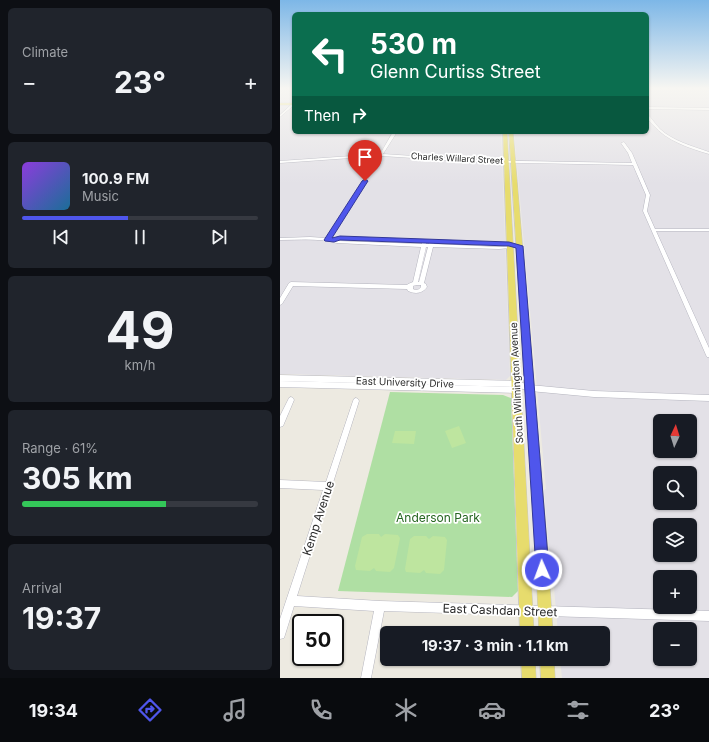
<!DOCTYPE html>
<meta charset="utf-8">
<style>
body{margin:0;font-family:Inter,sans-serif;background:#20242c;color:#f1f3f6;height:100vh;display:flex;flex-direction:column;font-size:15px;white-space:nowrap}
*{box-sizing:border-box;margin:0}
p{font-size:13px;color:#9ea1a6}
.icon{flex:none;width:22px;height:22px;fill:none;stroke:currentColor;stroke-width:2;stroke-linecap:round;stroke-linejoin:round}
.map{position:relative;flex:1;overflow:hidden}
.side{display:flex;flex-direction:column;gap:8px;padding:8px;background:#0d0f14;width:280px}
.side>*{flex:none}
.top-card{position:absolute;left:12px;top:12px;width:357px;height:122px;border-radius:6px;box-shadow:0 1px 3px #0004;background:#0b6e4f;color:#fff;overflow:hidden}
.needle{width:26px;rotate:4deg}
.tools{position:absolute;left:373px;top:414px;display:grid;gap:8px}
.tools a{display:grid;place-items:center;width:44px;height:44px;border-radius:6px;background:#171b24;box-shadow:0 1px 3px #0004;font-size:20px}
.speed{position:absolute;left:12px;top:614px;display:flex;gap:8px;font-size:20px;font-weight:700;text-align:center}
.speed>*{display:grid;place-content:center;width:52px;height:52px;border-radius:50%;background:#171b24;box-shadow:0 1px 3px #0004;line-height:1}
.speed .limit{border:2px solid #111;border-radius:6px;background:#fff;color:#111}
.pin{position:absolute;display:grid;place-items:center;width:34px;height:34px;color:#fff;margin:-41px -17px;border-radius:50% 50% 50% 0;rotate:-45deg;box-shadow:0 0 4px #0007}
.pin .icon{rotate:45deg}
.me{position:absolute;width:44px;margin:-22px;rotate:358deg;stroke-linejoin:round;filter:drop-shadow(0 0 3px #0008)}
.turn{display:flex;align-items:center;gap:14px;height:84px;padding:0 12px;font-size:18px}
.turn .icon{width:52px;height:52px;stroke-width:2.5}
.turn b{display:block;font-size:28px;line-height:34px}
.then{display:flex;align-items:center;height:38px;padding:0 12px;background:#0003;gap:8px;font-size:15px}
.big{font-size:30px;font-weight:700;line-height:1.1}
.side .widget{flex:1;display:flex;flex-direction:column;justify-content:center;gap:6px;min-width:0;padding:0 14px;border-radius:6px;background:#20242c}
.side .dial{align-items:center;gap:0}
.dial b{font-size:52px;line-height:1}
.song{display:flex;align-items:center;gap:12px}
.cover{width:48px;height:48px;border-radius:6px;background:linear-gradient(135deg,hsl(270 70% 55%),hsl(200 70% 35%))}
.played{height:4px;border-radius:2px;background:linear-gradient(90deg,#4f56ec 45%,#363941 45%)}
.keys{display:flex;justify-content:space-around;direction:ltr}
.heat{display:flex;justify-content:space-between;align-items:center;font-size:22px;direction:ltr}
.charge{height:6px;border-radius:3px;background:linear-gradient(90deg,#34c759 61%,#363941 0)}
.trip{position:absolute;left:100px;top:626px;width:230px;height:40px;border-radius:6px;background:#171b24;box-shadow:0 1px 3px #0004;font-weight:700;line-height:40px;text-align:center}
.tab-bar{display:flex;height:64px;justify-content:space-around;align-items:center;background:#090b0e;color:#9ea1a6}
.tab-bar .icon{width:28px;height:28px}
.tab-bar .selected{color:#4f56ec}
.tab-bar b{font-size:18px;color:#f1f3f6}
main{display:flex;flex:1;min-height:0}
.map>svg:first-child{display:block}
.industrial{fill:#e3e1e7;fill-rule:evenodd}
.green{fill:#afdfa3}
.pitch{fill:#bee59f}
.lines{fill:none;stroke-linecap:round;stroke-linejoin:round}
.minor-casing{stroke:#b5b5bf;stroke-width:1}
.major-casing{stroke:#c8c8c8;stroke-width:1}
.minor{fill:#fff;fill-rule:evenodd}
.major{fill:#e7dc6d;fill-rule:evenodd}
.route{fill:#4f56ec;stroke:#333899}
.labels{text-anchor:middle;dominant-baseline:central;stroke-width:3.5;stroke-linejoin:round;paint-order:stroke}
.far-street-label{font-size:9px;fill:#2d2d2d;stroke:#fff}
.street-label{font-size:10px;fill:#2d2d2d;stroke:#fff}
.near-park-label{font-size:12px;fill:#266621;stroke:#fff}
.near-street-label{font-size:12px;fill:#2d2d2d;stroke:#fff}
</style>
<main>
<section class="side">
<div class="widget"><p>Climate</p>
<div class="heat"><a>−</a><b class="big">23°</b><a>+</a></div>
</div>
<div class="widget">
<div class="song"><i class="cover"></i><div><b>100.9 FM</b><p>Music</p></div></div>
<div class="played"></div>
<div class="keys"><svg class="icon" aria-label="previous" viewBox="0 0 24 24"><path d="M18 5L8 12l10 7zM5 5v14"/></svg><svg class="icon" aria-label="pause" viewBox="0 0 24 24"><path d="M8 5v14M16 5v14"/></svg><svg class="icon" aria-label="next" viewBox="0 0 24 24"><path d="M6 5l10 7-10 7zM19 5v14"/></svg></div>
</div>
<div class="widget dial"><b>49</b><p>km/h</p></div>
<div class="widget"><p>Range · 61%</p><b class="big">305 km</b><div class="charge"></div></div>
<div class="widget"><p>Arrival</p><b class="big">19:37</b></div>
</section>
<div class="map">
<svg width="429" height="678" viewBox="0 0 429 678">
<rect width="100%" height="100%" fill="#edeae1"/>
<g class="industrial">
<polygon points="0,89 14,89 14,132 221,132 230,376 226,380 0,374"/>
<path d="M 367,89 L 429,89 L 429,678 L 282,678 L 280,659 L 323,659 L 323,633 L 278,633 L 274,588 L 272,585 L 264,490 L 266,489 L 234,132 L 367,132 ZM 380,421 L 410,421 L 410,451 L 380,451 ZM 380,473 L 410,473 L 410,503 L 380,503 ZM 380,525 L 410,525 L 410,555 L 380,555 ZM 380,577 L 410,577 L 410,607 L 380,607 ZM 380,629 L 410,629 L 410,659 L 380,659 Z"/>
</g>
<polygon class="green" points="110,392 223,395 231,398 238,591 232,597 58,591"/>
<g class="pitch">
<polygon points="179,426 186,443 172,448 165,431"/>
<polygon points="115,431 136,431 134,444 112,443"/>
<polygon points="87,534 99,534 101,537 105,534 118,535 120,538 114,568 110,572 96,571 94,568 90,571 76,570 75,566 82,537"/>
<polygon points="134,536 146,536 149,539 153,536 165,537 167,540 164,570 160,574 146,573 144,570 140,573 126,572 125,569 130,539"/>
</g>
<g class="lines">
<defs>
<g id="minor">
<polygon points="13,103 14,103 14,105 0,117 0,115"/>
<polygon points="367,107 429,108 429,110 367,109"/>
<path d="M 367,114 C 372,118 375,124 380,129 C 393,141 412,146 429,152 L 429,154 C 409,148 387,141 373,125 C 370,122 367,119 367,114 Z"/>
<path d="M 113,132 L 117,132 L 103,154 L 195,160 L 352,163 L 348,153 L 341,143 L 344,142 L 352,153 L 370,195 L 367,211 L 375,229 L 429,229 L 429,231 L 376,231 L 429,348 L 429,357 L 427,357 L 426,355 L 363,211 L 366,195 L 353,165 L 195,162 L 102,156 L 50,238 L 58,241 L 142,244 L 142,242 L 146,242 L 146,244 L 149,244 L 150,241 L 152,241 L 154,242 L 154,244 L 219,247 L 239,245 L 241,246 L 239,247 L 219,249 L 153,247 L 144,283 L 146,284 L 147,287 C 142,294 135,294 128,291 L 127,289 L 13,286 L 2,304 L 0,305 L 0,298 L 9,283 L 11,282 L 127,285 L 128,284 L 133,282 L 141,247 L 57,243 C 39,238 19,240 0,240 L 0,238 L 30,237 L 46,238 L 99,156 L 0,163 L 0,161 L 100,154 ZM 146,247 L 148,247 L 139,282 L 138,282 ZM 136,285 L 141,285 L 141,287 C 139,290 136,291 133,289 L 133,286 Z"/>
<polygon points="0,375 236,381 250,385 314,391 429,395 429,401 314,397 250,391 236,387 0,381"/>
<polygon points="0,381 238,387 240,388 241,390 240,392 238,393 0,387"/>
<polygon points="11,397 13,398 14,400 3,426 0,427 0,416 9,398"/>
<polygon points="76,398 78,399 79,401 17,596 100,601 429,611 429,621 104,611 91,678 81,678 94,611 14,606 4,638 0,639 0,619 43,490 0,488 0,480 46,482 73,401 74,399"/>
</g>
<g id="major">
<rect x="0" y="103" width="14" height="2"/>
<polygon points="223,132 227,132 254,633 240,633"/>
<polygon points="229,132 233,132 267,542 273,633 259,633 255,542"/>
<polygon points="241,659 255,659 256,678 242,678"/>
<polygon points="260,659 274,659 275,678 261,678"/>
</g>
</defs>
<use href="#minor" class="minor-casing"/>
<use href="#major" class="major-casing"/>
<use href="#minor" class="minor"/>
<use href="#major" class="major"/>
</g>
<linearGradient id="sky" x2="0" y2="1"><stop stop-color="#7db7e7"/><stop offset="0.48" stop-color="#f7f6f2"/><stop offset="1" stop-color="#f7f6f2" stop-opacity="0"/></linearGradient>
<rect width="429" height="184" fill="url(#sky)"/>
<polygon class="route" points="85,179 88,181 52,238 60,236 229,242 243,246 269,570 267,574 262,576 258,574 256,570 236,248 229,246 60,240 54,242 45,241 44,240 82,181"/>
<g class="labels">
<g class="far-street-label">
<text transform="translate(177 158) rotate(3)">Charles Willard Street</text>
</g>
<g class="street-label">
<text transform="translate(125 382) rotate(2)">East University Drive</text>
<text transform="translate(236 383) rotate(-93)">South Wilmington Avenue</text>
</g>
<g class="near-park-label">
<text x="158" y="517">Anderson Park</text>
</g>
<g class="near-street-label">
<text transform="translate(38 518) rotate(-72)">Kemp Avenue</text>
<text transform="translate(220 610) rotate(2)">East Cashdan Street</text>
</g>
</g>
</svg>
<div class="tools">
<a><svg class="needle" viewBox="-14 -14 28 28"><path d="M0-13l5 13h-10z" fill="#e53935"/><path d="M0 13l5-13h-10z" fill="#9ea1a6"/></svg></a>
<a><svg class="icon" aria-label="search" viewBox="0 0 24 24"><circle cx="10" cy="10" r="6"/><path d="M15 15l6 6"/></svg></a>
<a><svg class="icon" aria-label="layers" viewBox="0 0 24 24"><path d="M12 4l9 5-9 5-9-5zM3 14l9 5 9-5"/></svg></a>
<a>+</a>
<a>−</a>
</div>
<div class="speed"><div class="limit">50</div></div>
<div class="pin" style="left:85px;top:181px;background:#d93025"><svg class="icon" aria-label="arrive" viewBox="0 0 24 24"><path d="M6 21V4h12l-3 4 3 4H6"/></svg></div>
<svg class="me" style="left:262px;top:570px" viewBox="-20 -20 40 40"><circle r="17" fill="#4f56ec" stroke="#fff" stroke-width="3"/><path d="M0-11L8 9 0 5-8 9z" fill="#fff"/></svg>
<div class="trip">19:37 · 3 min · 1.1 km</div>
<div class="top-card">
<div class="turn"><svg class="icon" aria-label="left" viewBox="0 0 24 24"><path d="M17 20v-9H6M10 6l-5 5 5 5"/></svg><div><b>530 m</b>Glenn Curtiss Street</div></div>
<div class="then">Then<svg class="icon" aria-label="right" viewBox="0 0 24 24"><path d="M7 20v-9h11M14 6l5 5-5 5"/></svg></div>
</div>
</div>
</main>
<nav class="tab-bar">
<b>19:34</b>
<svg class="icon selected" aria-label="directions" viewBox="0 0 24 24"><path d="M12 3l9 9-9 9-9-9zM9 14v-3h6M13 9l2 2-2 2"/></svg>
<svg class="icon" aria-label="music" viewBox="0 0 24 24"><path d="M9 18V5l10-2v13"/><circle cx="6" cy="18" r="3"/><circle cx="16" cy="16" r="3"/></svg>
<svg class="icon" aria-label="phone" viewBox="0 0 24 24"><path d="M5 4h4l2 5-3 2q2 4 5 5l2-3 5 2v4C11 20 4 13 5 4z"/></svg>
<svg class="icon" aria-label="climate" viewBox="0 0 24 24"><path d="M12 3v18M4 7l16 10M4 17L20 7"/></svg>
<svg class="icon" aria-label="car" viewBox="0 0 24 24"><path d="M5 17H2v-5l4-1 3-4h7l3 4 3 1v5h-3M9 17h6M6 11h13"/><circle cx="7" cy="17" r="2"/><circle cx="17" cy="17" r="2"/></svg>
<svg class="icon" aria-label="filters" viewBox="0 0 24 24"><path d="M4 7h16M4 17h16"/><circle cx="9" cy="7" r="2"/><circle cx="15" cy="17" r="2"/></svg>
<b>23°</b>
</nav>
